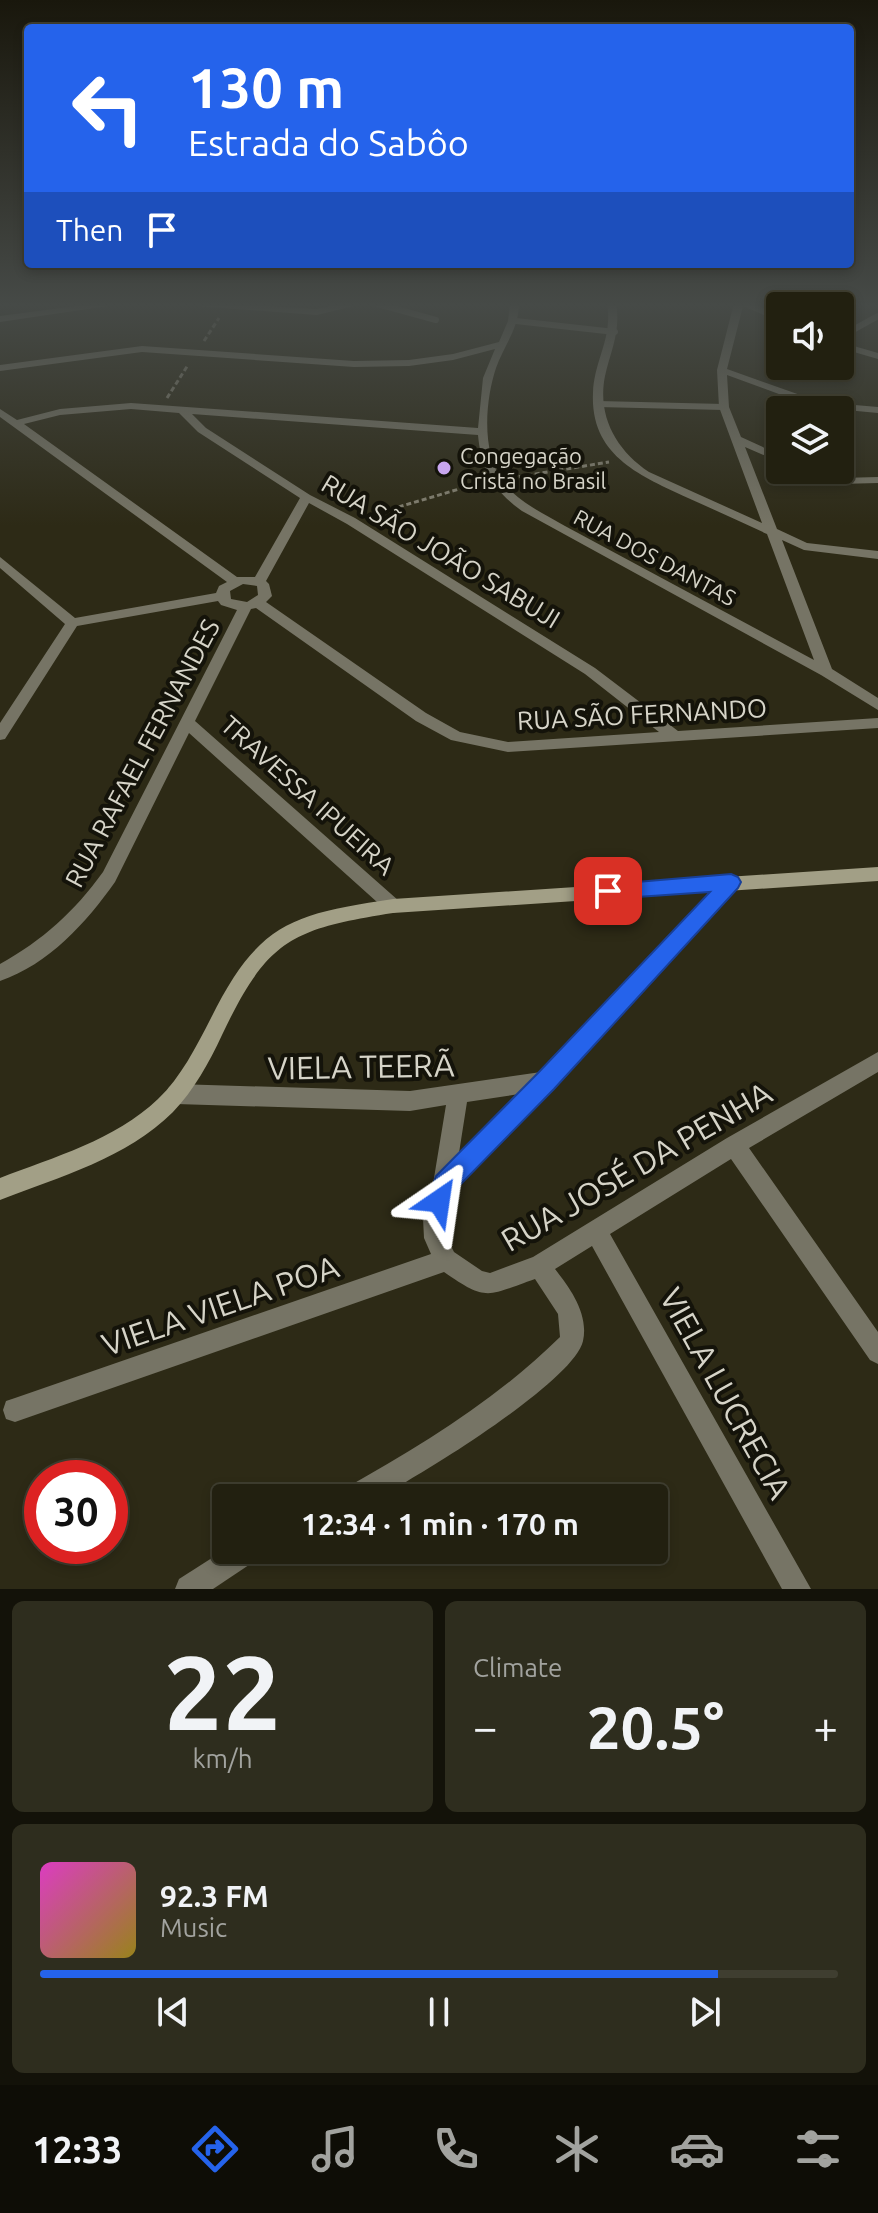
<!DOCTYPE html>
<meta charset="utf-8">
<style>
body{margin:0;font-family:Ubuntu,sans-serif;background:#2e2d1e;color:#f1f3f6;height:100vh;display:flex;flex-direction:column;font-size:30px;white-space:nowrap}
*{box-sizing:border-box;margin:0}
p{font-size:26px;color:#a2a39f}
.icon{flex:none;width:44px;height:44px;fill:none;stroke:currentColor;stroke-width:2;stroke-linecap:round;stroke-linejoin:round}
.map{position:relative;height:1589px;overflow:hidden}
.drawer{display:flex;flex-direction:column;gap:12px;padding:12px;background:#131209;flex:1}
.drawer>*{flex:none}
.top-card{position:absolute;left:24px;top:24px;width:830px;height:244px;border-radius:8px;box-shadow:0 4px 12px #0003,0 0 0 2px #3f3e30;background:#2563eb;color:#fff;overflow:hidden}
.controls{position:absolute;left:766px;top:292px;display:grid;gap:16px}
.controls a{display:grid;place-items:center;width:88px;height:88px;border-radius:8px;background:#222010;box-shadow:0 4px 12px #0003,0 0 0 2px #3f3e30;font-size:40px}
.speed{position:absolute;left:24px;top:1460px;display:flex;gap:16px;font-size:40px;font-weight:700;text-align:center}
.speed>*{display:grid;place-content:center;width:104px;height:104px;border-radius:50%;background:#222010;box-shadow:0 4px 12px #0003,0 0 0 2px #3f3e30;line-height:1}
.speed .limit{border:12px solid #d22;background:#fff;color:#111}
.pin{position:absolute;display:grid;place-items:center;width:68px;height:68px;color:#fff;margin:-34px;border-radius:16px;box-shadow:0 4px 12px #0006}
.me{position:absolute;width:88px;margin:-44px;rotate:32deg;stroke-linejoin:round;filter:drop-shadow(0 0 6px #0008)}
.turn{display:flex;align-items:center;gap:28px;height:168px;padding:0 32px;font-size:36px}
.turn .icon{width:104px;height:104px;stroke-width:2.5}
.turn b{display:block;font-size:56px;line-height:68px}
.then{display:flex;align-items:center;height:76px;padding:0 32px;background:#0003;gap:16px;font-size:30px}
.big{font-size:60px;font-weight:700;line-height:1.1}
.drawer .card{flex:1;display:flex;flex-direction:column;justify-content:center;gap:12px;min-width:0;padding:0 28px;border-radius:12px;background:#2e2d1e}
.drawer .dial{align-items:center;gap:0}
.dial b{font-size:104px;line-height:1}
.song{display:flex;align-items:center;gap:24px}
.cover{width:96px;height:96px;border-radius:12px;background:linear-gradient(135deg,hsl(310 70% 55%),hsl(50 70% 35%))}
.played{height:8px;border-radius:4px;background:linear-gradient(90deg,#2563eb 85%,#3f3e30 85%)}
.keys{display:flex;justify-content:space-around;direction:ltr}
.heat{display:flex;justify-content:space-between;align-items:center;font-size:44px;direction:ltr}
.drawer .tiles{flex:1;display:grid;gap:12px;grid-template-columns:1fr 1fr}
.card:last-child{grid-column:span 2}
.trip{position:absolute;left:212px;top:1484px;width:456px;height:80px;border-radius:8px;background:#222010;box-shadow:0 4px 12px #0003,0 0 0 2px #3f3e30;font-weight:700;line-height:80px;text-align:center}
.tabs{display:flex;height:128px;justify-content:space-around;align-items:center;background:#0e0d06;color:#a2a39f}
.tabs .icon{width:56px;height:56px}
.tabs .current{color:#2563eb}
.tabs b{font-size:36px;color:#f1f3f6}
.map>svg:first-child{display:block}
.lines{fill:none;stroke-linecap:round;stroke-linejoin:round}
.path{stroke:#848171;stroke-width:3;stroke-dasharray:5 3;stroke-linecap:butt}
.lane{stroke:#767465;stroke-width:6}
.street{fill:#767465;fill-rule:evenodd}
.secondary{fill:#a29f86;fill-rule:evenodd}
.route{fill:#2563eb;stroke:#184099;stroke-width:2}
.poi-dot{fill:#c8a6ef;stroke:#14130a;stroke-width:3}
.labels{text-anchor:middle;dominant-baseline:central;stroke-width:8;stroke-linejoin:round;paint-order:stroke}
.far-poi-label{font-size:22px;fill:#d6d4c8;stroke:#14130a;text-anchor:start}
.far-street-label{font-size:22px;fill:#d6d4c8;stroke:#14130a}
.street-label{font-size:26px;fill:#d6d4c8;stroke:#14130a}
.near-street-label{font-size:32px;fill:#d6d4c8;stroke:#14130a}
</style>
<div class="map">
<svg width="878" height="1589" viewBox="0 0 878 1589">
<rect width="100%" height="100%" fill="#2d2a16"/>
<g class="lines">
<g class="path">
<polyline points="204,341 219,318"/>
<polyline points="167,398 188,365"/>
<polyline points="511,478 609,462"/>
<polyline points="368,516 483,482"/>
</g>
<g class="lane">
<polyline points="374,303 436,320"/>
<polyline points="516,321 615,332"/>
<polyline points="840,337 878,316"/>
<polyline points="598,404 724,407"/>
</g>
<g class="street">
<polygon points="99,303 128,303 0,322 0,316"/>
<polygon points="157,303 217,303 317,309 346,303 366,303 317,315"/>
<path d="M 510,303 L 519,303 C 519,329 504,345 496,368 C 485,401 481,454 504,483 C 519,503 545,514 565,526 L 814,660 L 767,534 C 741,522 715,510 688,498 C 641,476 590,456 593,393 C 594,360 613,339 607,303 L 616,303 C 621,331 611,350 605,376 C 597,416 616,450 649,472 L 762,523 L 719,407 L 717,370 L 734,303 L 752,303 L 780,316 L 780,322 L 743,306 L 727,369 L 820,402 L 878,407 L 878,413 L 814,407 L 727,375 L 729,407 L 741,437 L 780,455 L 780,462 L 745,447 L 777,529 L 807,543 L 878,551 L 878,559 L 804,550 L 782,540 L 832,669 L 878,698 L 878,710 L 821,675 L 522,511 C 494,491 481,469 478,435 L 192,414 L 206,428 L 310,495 L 355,518 L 595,668 L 678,731 L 878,718 L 878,728 L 508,752 L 451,740 L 416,721 L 256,608 L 251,609 L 195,721 L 399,901 L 402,906 L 399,911 L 393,913 L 387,911 L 189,733 L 115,882 C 86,923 49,964 0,981 L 0,964 C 43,940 74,912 103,872 L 237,610 L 221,605 L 218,601 L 77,626 L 5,739 L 0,740 L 0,723 L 65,624 L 0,568 L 0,557 L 75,618 L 216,593 L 219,586 L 227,582 L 0,417 L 0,409 L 17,420 L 60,409 L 131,403 L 478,428 L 483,378 L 495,349 L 453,360 L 409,366 L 354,367 L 142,352 L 0,371 L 0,365 L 142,346 L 354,361 L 409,360 L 453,354 L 499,342 L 508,321 ZM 131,409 L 179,413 L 198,432 L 300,498 L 255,577 L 237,577 L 24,424 L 60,415 ZM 309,503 L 347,524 L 585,674 L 659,732 L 508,742 L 460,732 L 426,713 L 266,602 L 272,596 L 269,584 L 266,581 ZM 243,584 L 257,586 L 258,595 L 247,602 L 231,599 L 230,591 Z"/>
<polygon points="840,342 878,353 878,359 840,348"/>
<polygon points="800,470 817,470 840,478 878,477 878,483 839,484"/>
<path d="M 731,875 L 737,877 L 740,882 L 737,887 L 553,1088 L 453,1190 L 445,1218 L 446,1236 L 454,1252 L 482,1271 L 490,1273 L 533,1257 L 727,1138 L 878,1052 L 878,1072 L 749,1148 L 878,1332 L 878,1364 L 870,1360 L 731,1159 L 610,1234 L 811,1589 L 782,1589 L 592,1246 L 555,1269 C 570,1288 589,1314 583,1341 C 575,1378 444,1460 409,1480 C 399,1486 387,1496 377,1498 C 365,1500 352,1498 340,1498 L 344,1489 C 422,1445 496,1400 560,1337 L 558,1314 L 535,1279 C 487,1296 487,1302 444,1272 L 15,1422 L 6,1419 L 3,1410 L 6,1401 L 15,1398 L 431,1254 L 424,1238 L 423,1218 L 433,1184 L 446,1105 L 410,1111 L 176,1104 L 169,1101 L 166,1094 L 169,1087 L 176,1084 L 410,1091 L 541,1072 L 725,877 ZM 519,1094 L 459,1153 L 467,1102 Z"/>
<polygon points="226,1549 262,1550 258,1559 213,1589 175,1589 179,1579"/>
</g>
<path class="secondary" d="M 878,867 L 878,881 L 393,913 C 291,929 267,940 222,1035 C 209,1063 194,1090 173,1112 C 127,1158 59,1177 0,1200 L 0,1178 C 54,1157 115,1140 158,1099 C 181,1077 196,1047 211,1018 C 258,923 292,914 393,899 Z"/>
</g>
<linearGradient id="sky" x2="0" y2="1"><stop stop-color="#19170c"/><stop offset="0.58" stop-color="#464a47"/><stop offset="1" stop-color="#464a47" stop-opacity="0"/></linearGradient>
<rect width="878" height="526" fill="url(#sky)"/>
<polygon class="route" points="731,874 738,877 741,882 738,888 554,1089 454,1191 448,1210 439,1213 430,1210 427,1201 436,1176 538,1073 710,892 608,899 601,896 598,891 601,885"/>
<circle class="poi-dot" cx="444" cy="468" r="8"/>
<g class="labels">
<g class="far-poi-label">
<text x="460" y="455">Congegação<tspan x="460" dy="25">Cristã no Brasil</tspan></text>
</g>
<g class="far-street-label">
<text transform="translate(655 557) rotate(28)">RUA DOS DANTAS</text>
</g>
<g class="street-label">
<text transform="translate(441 551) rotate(31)">RUA SÃO JOÃO SABUJI</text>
<text transform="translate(642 714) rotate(-3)">RUA SÃO FERNANDO</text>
<text transform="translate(142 753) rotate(-62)">RUA RAFAEL FERNANDES</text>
<text transform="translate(308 795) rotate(42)">TRAVESSA IPUEIRA</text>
</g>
<g class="near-street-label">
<text transform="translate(361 1066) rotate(-1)">VIELA TEERÃ</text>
<text transform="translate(636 1166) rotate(-30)">RUA JOSÉ DA PENHA</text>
<text transform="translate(220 1305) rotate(-19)">VIELA VIELA POA</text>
<text transform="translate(726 1393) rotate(61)">VIELA LUCRECIA</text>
</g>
</g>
</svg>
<div class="controls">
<a><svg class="icon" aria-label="sound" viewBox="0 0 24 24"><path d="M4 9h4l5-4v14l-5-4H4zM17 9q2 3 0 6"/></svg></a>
<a><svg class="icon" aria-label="layers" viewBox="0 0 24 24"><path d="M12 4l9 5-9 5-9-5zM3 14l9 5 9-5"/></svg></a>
</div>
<div class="speed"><div class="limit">30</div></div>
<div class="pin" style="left:608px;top:891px;background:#d93025"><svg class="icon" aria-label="arrive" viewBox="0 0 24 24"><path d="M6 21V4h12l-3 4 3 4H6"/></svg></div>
<svg class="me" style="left:439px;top:1201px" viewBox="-20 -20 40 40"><path d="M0-17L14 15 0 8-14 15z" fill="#2563eb" stroke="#fff" stroke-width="4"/></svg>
<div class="trip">12:34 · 1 min · 170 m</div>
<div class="top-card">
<div class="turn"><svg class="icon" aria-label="left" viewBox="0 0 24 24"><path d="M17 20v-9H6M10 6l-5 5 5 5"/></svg><div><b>130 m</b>Estrada do Sabôo</div></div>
<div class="then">Then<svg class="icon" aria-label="arrive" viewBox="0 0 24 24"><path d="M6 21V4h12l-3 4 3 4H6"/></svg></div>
</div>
</div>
<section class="drawer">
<div class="tiles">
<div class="card dial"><b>22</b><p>km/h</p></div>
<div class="card"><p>Climate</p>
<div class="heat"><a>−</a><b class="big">20.5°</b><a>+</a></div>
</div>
<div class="card">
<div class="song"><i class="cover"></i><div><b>92.3 FM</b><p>Music</p></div></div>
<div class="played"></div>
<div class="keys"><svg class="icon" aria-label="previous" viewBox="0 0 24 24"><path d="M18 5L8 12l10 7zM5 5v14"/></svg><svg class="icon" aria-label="pause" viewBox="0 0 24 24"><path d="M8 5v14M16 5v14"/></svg><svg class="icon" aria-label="next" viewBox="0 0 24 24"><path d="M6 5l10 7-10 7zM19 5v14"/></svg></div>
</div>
</div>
</section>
<nav class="tabs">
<b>12:33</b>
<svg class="icon current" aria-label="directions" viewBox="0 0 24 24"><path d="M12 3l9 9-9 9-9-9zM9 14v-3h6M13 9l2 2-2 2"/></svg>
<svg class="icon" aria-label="music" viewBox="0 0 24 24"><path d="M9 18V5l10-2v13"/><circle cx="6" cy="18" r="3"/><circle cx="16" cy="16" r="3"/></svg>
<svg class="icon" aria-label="phone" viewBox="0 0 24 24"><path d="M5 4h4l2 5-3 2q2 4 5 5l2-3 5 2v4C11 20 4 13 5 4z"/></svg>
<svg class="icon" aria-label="climate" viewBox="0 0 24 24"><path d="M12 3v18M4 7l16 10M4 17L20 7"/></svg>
<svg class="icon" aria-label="car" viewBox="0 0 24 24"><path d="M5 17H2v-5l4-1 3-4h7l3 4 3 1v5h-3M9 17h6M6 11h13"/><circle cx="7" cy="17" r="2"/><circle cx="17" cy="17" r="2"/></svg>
<svg class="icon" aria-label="filters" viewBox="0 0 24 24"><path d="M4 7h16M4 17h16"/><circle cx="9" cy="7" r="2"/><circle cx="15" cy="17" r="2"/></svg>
</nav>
